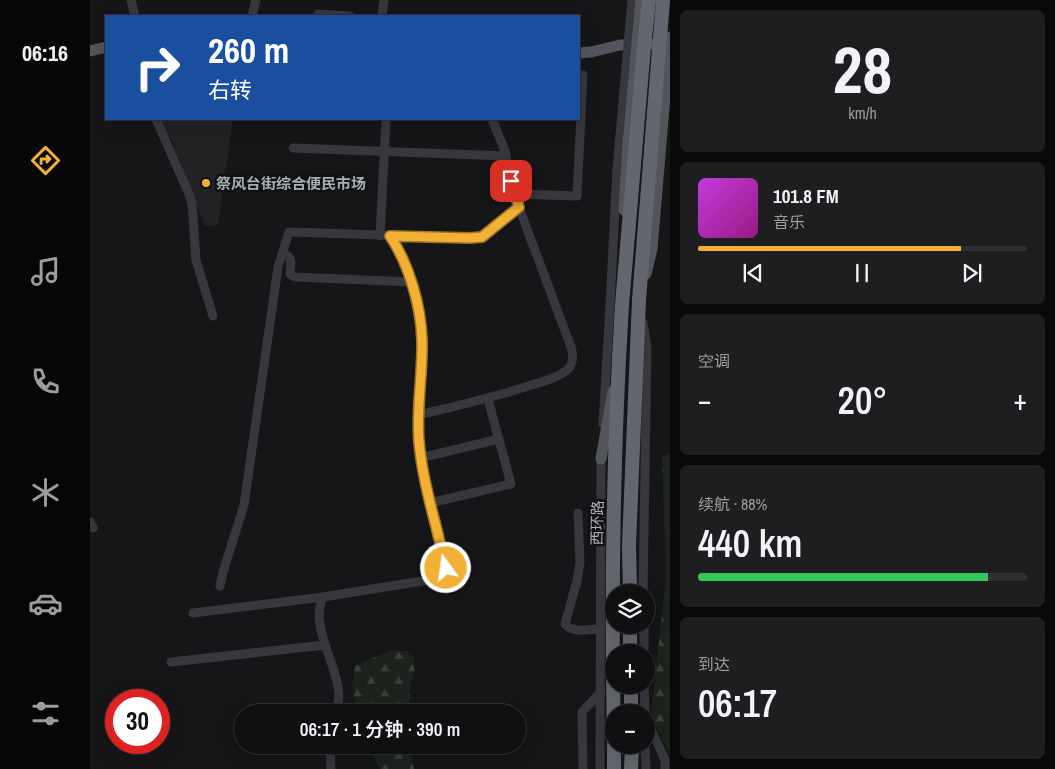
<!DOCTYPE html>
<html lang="zh">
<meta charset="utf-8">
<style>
body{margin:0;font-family:"Archivo Narrow","Noto Sans SC",sans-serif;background:#1e1e20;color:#f1f3f6;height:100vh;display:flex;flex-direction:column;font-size:19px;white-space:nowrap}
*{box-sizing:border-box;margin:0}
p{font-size:16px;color:#9c9d9f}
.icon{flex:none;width:28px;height:28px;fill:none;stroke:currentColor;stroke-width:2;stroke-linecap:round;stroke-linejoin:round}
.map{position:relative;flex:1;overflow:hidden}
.details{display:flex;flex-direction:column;gap:10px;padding:10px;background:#09090a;width:385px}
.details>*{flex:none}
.top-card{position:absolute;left:15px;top:15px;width:475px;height:105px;border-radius:0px;box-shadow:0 5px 20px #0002,0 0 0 1px #303032;background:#1a4fa0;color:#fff;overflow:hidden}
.controls{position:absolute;left:515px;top:584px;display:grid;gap:10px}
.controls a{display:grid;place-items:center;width:50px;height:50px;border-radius:50%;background:#101012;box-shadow:0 5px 20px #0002,0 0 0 1px #303032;font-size:25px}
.speed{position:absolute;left:15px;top:689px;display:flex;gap:10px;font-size:25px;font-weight:700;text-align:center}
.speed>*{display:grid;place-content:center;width:65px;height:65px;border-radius:50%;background:#101012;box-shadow:0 5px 20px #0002,0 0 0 1px #303032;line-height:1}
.speed .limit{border:8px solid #d22;background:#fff;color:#111}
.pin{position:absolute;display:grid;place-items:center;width:42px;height:42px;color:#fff;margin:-21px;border-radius:10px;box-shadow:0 2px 8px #0006}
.me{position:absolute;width:55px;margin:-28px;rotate:346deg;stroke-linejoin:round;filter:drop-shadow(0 0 4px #0008)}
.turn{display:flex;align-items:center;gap:18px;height:105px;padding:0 20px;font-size:22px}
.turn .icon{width:65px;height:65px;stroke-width:2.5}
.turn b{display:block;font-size:35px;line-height:42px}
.big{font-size:38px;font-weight:600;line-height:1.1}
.details .tile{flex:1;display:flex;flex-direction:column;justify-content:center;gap:8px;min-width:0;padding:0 18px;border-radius:8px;background:#1e1e20}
.details .dial{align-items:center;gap:0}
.dial b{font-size:65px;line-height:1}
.song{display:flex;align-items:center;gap:15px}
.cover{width:60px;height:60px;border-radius:8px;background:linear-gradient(135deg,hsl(290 70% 55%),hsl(310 70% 35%))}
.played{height:5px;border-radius:2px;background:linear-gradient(90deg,#f2b134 80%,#303032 80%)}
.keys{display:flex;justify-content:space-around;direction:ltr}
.heat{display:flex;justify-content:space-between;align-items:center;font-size:28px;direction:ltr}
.charge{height:8px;border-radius:4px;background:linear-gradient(90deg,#34c759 88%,#303032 0)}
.trip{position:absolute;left:144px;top:704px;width:292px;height:50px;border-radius:25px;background:#101012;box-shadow:0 5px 20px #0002,0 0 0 1px #303032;font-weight:600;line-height:50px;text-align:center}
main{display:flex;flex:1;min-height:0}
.menu{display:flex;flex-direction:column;width:90px;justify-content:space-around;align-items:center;background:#060607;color:#9c9d9f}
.menu .icon{width:35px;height:35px}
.menu .current{color:#f2b134}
.menu b{font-size:22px;color:#f1f3f6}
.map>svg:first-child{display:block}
.built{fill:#222225}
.forest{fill:url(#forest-firs)}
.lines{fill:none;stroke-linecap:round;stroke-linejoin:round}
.minor{stroke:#37383d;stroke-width:9}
.major{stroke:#53555c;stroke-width:11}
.highway{stroke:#63666e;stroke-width:14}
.minor-bridge{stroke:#37383d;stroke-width:9}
.major-bridge{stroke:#53555c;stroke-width:11}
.highway-bridge{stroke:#63666e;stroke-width:14}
.route-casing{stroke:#9d7322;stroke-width:12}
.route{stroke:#f2b134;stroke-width:9}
.poi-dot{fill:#f2b134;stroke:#111113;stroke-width:2}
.labels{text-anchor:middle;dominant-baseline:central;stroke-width:5;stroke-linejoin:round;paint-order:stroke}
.poi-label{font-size:15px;font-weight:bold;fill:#a8adb8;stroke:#111113;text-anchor:start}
.street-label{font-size:15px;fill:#a8adb8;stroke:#111113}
</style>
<main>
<nav class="menu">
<b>06:16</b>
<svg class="icon current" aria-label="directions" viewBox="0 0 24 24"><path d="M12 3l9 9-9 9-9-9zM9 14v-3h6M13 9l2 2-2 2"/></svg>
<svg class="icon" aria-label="music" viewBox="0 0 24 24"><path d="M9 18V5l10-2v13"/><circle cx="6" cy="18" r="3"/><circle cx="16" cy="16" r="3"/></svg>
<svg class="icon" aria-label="phone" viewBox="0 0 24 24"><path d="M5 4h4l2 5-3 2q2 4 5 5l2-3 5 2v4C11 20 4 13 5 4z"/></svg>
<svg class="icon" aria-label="climate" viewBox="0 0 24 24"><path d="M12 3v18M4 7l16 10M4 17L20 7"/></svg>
<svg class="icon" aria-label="car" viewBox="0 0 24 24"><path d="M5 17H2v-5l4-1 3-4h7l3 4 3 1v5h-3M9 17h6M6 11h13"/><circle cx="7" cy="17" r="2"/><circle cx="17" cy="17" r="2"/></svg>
<svg class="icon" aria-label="filters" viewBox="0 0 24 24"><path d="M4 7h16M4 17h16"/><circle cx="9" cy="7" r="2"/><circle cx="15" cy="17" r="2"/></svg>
</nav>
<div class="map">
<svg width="580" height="769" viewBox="0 0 580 769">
<defs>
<pattern id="forest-firs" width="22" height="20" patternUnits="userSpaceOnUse" patternTransform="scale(1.25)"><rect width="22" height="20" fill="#1c231d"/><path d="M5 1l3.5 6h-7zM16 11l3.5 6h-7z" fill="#3a403c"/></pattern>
</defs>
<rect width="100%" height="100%" fill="#161618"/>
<polygon class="built" points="68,119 143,119 128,225 115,226 82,141"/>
<g class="forest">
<polygon points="580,453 580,756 561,715 576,576 572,455"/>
<polygon points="299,651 317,651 325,658 324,673 320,686 319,712 267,712 262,689 265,666"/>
<polygon points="280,745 319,745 324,769 289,769"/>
</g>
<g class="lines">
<g class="minor">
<polyline points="41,0 45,16"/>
<polyline points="228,14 260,16"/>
<polyline points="162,16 166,0"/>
<polyline points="292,16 294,0"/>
<polyline points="66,119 98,192 102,203 106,260 123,316"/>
<polyline points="203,148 416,156"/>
<polyline points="424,194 487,196 493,75"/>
<polyline points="290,236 296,119"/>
<polyline points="193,252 199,257 201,262 200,274 205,277 321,282"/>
<polyline points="553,323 557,348 553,592"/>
<path d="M 329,415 C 366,406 402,398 438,386 C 449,383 470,377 478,369 C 484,363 483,354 481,347 L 424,194 L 415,151 L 402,119"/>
<polyline points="513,424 520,305"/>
<polyline points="330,458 409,439"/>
<polyline points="340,503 421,484 398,399"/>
<path d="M 488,513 L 490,563 L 487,581 L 475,624 C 483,634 499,629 510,629"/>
<polyline points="0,522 3,528"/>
<polyline points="130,586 133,572 154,505 188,267 199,232 386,238 392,237 429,207"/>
<path d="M 233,597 C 216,633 262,681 245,712"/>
<path d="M 103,613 L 233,597 L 345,579 C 351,576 354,574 356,568 C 348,526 333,485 329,442 C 325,408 333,374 332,340 C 331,306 319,264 300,236"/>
<polyline points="554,625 554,652"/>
<polyline points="81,662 235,645"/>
<polyline points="554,685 555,712"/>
<polyline points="556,718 575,760 575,769"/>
<polyline points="240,745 241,769"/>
<polyline points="555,745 556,769"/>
<polyline points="493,769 492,712 510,693"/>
<polyline points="510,769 511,452"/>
</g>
<g class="major">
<polyline points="0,51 16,47"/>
<polyline points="489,53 501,52 530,45 578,44"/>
<polyline points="511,459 523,391"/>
</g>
<g class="highway">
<polyline points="540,592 539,545 549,300"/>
<polyline points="540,625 540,652"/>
<polyline points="541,685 541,712"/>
<path d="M 524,741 C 521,596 523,451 532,305"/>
<polyline points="524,745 524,769"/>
<polyline points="541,769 542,745"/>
</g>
<polyline class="minor-bridge" points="520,305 527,169 542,0"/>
<g class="major-bridge">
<polyline points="534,210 538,144 551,0"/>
<polyline points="556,274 562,249 580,37"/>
</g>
<g class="highway-bridge">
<polyline points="549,300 573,0"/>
<polyline points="532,305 554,47 559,0"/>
</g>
</g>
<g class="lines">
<defs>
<path id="route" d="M 356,568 C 347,526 333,485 329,442 C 326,408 333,374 332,340 C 331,306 319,264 300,236 L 380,238 L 392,237 L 429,207 L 421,181"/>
</defs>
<use href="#route" class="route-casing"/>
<use href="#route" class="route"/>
</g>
<circle class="poi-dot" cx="116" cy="183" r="5"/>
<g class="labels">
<g class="poi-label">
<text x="126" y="183">祭风台街综合便民市场</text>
</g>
<g class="street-label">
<text transform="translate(507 523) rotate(-89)">西环路</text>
</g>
</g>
</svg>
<div class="controls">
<a><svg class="icon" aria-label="layers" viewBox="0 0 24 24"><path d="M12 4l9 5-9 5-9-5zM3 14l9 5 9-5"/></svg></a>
<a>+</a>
<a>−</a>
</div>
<div class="speed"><div class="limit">30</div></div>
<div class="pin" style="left:421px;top:181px;background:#d93025"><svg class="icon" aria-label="arrive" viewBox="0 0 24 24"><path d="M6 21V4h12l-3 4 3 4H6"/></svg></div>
<svg class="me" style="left:356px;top:568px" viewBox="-20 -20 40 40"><circle r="17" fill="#f2b134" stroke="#fff" stroke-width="3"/><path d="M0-11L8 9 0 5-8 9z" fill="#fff"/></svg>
<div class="trip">06:17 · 1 分钟 · 390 m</div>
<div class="top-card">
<div class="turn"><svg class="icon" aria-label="right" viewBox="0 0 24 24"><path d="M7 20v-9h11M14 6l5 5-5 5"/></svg><div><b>260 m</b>右转</div></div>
</div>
</div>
<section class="details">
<div class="tile dial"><b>28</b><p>km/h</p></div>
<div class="tile">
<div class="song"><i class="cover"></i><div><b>101.8 FM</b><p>音乐</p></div></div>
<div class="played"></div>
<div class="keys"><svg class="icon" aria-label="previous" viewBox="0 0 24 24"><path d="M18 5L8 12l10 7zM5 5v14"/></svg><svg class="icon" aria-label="pause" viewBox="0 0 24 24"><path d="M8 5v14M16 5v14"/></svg><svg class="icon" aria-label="next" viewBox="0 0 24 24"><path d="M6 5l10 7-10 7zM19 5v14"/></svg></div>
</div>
<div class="tile"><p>空调</p>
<div class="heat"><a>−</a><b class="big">20°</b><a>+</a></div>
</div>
<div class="tile"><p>续航 · 88%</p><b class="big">440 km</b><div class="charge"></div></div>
<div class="tile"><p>到达</p><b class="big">06:17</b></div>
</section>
</main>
